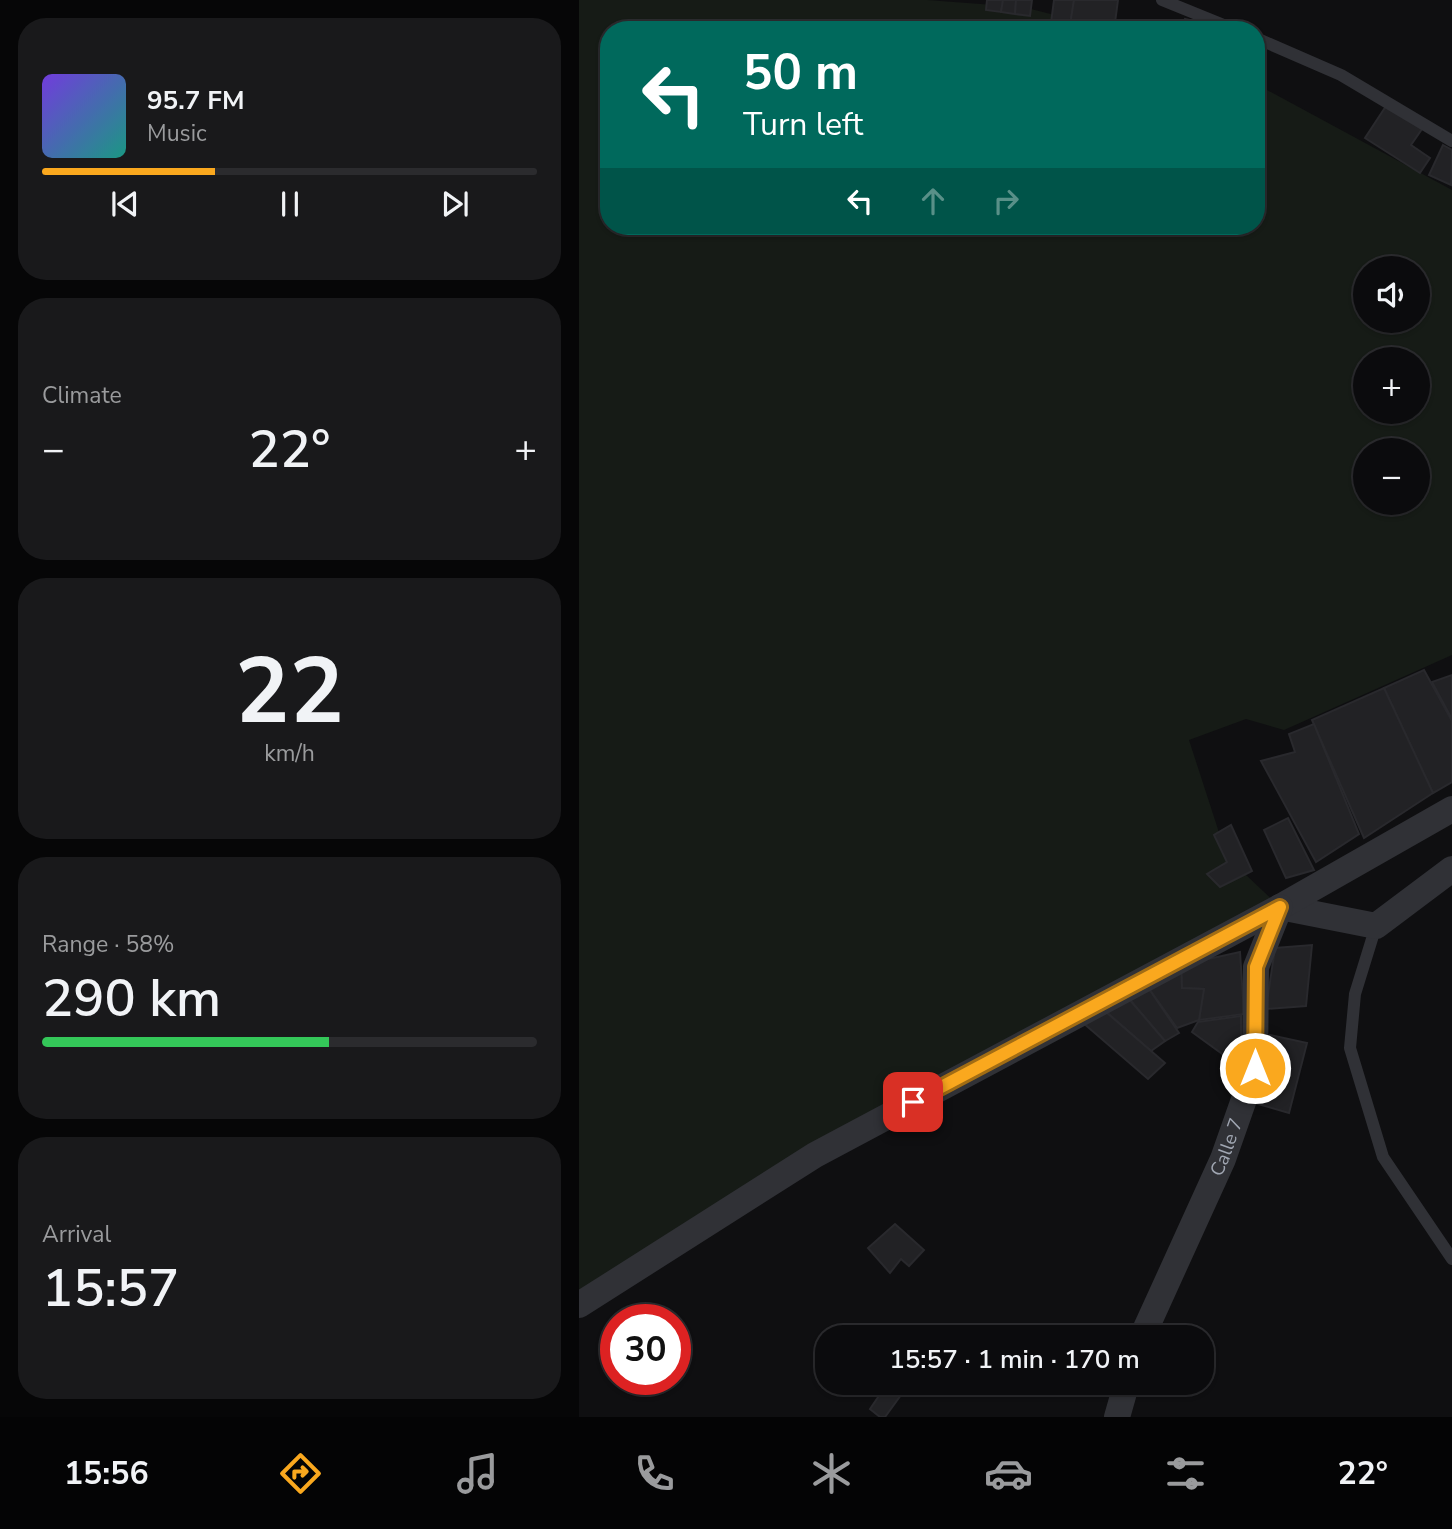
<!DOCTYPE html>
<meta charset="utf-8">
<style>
body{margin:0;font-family:"Nunito Sans",sans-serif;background:#19191b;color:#f1f3f6;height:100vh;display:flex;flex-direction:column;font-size:26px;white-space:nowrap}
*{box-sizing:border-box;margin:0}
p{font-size:23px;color:#9a9b9d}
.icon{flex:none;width:38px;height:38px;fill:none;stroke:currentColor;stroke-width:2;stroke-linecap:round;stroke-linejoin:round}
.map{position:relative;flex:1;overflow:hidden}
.details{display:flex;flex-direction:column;gap:18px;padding:18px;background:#060607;width:579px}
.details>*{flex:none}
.guide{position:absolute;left:21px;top:21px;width:665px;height:214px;border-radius:28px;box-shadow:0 2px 5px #0004,0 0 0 2px #2b2b2e;background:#00695c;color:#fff;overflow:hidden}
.controls{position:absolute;left:774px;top:256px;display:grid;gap:14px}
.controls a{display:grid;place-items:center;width:77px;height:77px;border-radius:50%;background:#0b0b0d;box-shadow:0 2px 5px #0004,0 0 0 2px #2b2b2e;font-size:35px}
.speed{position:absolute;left:21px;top:1304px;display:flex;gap:14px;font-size:35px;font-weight:700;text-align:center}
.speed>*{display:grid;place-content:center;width:91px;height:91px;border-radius:50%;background:#0b0b0d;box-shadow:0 2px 5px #0004,0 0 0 2px #2b2b2e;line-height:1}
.speed .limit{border:10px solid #d22;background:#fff;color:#111}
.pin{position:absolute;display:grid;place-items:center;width:60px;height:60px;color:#fff;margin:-30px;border-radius:14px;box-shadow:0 4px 10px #0006}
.me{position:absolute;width:77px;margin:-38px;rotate:0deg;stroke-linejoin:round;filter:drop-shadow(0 0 5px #0008)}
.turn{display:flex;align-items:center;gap:24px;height:147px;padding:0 28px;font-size:32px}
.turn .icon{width:91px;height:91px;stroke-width:2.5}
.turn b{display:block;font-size:49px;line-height:60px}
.lanes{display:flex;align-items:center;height:66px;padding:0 28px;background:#0003;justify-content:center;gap:35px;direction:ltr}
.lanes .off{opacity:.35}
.big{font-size:52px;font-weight:600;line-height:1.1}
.details .widget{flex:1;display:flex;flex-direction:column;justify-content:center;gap:10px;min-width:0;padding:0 24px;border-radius:28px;background:#19191b}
.details .dial{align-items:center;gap:0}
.dial b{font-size:91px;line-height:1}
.song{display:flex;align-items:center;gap:21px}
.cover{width:84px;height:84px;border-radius:10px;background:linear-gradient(135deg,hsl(260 70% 55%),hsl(170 70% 35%))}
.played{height:7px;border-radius:4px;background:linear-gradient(90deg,#faa81e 35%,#2b2b2e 35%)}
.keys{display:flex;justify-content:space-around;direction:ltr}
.heat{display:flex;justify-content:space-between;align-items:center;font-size:38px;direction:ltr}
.charge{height:10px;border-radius:5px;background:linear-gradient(90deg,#34c759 58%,#2b2b2e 0)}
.trip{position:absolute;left:236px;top:1325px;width:399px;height:70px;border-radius:28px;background:#0b0b0d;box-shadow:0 2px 5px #0004,0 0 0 2px #2b2b2e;font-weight:600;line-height:70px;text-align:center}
.tab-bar{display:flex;height:112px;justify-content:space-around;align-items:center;background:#040405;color:#9a9b9d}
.tab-bar .icon{width:49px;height:49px}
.tab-bar .selected{color:#faa81e}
.tab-bar b{font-size:32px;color:#f1f3f6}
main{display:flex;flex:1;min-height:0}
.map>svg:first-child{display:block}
.green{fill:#161b16;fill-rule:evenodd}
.building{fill:#222225;stroke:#29292d;stroke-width:2}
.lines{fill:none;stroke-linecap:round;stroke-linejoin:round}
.lane{stroke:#303136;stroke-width:12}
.street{stroke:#303136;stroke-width:26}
.route-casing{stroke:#a26d14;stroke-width:18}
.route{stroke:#faa81e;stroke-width:12}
.labels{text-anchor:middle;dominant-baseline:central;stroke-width:7;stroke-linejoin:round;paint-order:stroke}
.street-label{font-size:19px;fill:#a0a6b2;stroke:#0a0a0c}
</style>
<main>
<section class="details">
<div class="widget">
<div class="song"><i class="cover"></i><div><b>95.7 FM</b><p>Music</p></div></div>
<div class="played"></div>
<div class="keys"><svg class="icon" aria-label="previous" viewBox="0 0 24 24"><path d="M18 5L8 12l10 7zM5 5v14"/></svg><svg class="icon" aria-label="pause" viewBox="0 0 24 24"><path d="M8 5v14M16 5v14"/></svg><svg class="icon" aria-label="next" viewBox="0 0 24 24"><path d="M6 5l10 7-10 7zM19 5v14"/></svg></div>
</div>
<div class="widget"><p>Climate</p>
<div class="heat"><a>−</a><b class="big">22°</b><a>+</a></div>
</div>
<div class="widget dial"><b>22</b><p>km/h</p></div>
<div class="widget"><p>Range · 58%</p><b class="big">290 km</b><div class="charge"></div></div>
<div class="widget"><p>Arrival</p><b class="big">15:57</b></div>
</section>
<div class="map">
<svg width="873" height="1417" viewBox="0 0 873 1417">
<rect width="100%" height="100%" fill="#0f0f11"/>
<path class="green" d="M 0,0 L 348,0 L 444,7 L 535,30 L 30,30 L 30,226 L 677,226 L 677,84 L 873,190 L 873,655 L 705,730 L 667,719 L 610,740 L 648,857 L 701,907 L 236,1155 L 0,1305 ZM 786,268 L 838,268 L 838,320 L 786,320 ZM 786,359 L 838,359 L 838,411 L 786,411 ZM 786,450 L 838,450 L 838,502 L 786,502 Z"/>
<g class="building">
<polygon points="408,0 424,0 422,12 407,10"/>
<polygon points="424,0 437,0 436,14 422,12"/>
<polygon points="437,0 453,0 451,16 436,14"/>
<polygon points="475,0 495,0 491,25 472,23"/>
<polygon points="495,0 539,0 535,30 491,25"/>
<polygon points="606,19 625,23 623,30 592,30 594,23 604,25"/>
<polygon points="807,106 843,129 832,145 851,158 841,173 786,138"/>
<polygon points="864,145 873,150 872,185 850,175"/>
<polygon points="845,670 873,721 873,782 854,793 805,688"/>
<polygon points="873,675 873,719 853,682"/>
<polygon points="805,688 854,793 785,838 733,720"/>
<polygon points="735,724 780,834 737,862 682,761 716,752 710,734"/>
<polygon points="709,818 735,870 707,878 685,830"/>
<polygon points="652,825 673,871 641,887 628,874 648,862 635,835"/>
<polygon points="733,945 727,1006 687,1009 696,948"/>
<polygon points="661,952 665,1014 620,1020 625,989 603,988 602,965"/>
<polygon points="602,965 603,988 625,989 620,1020 598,1028 566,983"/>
<polygon points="566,983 600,1033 586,1041 546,994"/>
<polygon points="544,992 586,1041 572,1051 524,1009"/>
<polygon points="520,1006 586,1063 569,1079 503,1022"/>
<polygon points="662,1016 662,1047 653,1061 613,1032 619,1022"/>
<polygon points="691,1035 728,1043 710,1113 672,1102"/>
<polygon points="316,1224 345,1250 330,1266 322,1259 311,1273 289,1248"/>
<polygon points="308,1384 322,1395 306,1417 301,1417 291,1409"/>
</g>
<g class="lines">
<g class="lane">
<polyline points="583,0 657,30"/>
<polyline points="677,38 762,75 873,141"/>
<polyline points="797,926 776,994 771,1048 804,1157 873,1259"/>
</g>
<g class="street">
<polyline points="701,907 797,926 873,869"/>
<polyline points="0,1305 236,1155 701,907 873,809"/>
<path id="s1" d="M 563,1337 L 644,1159 L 676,1068 L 677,967 L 701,907"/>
<polyline points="538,1417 548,1382"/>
</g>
</g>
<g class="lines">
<defs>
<polyline id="route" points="334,1102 701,907 677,967 676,1068"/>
</defs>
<use href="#route" class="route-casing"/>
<use href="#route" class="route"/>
</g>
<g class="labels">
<g class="street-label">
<text stroke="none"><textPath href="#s1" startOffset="208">Calle 7</textPath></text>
</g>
</g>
</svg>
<div class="controls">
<a><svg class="icon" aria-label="sound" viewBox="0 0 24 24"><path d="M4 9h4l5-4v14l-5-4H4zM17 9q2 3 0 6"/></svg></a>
<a>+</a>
<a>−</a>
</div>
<div class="speed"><div class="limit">30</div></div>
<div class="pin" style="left:334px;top:1102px;background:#d93025"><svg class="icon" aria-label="arrive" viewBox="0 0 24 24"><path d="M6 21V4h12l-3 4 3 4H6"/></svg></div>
<svg class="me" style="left:676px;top:1068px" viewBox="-20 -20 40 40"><circle r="17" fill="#faa81e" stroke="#fff" stroke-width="3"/><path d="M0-11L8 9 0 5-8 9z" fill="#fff"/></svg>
<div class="trip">15:57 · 1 min · 170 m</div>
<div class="guide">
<div class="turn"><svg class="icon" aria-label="left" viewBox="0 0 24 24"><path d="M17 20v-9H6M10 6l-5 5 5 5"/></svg><div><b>50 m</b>Turn left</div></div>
<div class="lanes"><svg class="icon" aria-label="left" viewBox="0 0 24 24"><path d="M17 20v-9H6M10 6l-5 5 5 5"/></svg><svg class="icon off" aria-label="ahead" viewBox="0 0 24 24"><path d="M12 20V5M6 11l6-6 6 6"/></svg><svg class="icon off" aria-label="right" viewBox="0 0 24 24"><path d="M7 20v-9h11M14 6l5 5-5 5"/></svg></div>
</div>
</div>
</main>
<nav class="tab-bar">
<b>15:56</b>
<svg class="icon selected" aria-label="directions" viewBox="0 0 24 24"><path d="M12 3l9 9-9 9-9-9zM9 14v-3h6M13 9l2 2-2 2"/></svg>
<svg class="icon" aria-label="music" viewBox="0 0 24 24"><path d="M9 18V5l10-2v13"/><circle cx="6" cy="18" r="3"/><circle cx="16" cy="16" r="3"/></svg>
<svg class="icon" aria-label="phone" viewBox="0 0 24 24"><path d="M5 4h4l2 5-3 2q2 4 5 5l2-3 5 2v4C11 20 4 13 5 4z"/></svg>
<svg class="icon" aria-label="climate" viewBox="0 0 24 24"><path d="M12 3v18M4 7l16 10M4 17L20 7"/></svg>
<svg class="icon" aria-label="car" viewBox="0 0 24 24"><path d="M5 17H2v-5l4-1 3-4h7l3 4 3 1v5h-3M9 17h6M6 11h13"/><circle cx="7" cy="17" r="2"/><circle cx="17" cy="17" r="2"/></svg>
<svg class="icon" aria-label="filters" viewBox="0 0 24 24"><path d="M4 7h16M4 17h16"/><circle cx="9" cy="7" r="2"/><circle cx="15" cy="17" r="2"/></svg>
<b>22°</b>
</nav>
